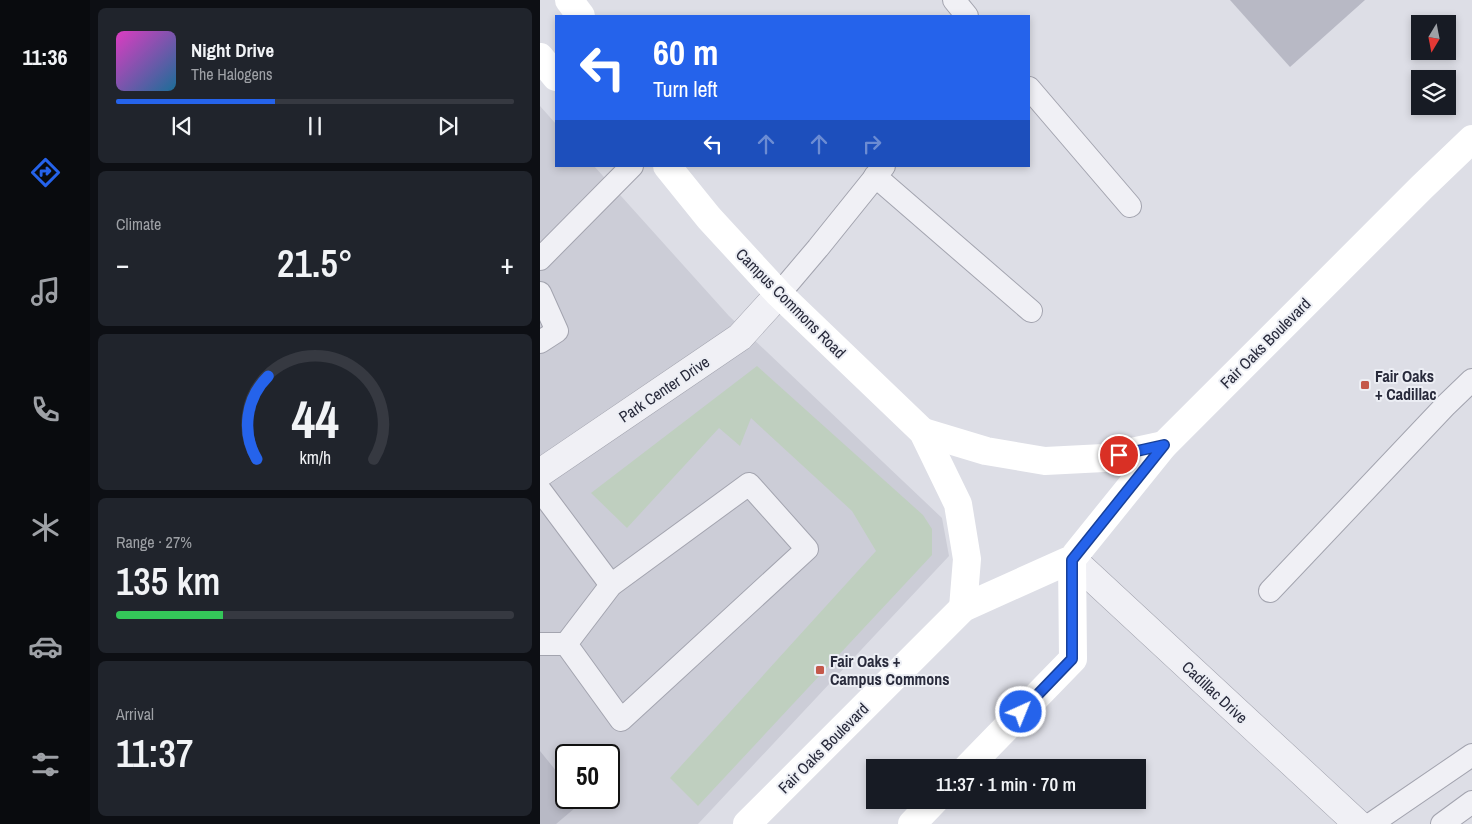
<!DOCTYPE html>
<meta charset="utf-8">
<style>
body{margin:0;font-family:"Archivo Narrow",sans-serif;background:#20242c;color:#f1f3f6;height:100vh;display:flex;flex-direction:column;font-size:19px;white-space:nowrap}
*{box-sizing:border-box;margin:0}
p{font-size:16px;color:#9ea1a6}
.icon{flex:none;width:28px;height:28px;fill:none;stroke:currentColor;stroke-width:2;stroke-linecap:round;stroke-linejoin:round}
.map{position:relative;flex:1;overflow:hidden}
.panel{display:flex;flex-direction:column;gap:8px;padding:8px;background:#0d0f14;width:450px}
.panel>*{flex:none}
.guide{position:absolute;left:15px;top:15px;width:475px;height:152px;border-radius:0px;box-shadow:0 2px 8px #0003;background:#2563eb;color:#fff;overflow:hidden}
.needle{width:32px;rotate:190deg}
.tools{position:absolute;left:871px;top:15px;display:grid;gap:10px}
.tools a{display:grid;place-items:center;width:45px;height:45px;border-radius:0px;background:#171b24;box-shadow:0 2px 8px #0003;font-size:25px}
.speed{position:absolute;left:15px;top:744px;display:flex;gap:10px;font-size:25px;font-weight:700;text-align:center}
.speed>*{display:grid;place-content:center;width:65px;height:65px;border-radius:50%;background:#171b24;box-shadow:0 2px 8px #0003;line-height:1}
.speed .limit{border:2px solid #111;border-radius:8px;background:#fff;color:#111}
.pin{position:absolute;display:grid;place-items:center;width:42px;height:42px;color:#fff;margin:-21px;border:2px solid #fff;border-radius:50%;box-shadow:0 1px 5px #0007}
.me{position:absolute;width:55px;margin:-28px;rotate:44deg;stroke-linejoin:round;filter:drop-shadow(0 0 4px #0008)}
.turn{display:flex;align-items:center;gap:18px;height:105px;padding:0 15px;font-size:22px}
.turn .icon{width:65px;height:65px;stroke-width:2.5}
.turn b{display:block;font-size:35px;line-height:42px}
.lanes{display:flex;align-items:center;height:48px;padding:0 15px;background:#0003;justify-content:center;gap:25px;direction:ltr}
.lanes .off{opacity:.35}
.big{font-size:38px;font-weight:600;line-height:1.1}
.panel .card{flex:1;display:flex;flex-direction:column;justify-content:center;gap:8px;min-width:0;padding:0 18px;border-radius:8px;background:#20242c}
.panel .dial{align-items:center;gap:0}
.dial svg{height:130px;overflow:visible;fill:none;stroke:#363941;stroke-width:7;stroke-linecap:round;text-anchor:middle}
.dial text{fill:#f1f3f6;stroke:none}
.song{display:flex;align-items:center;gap:15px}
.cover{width:60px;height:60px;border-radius:8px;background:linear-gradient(135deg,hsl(310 70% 55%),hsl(200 70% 35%))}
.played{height:5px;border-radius:2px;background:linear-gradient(90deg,#2563eb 40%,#363941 40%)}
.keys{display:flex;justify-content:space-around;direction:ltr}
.heat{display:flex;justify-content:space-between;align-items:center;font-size:28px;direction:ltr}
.charge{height:8px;border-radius:4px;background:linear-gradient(90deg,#34c759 27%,#363941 0)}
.trip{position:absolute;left:326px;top:759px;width:280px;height:50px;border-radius:0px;background:#171b24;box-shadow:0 2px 8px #0003;font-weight:600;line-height:50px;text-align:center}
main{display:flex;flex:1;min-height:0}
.tab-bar{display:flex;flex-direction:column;width:90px;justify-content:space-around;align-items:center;background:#090b0e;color:#9ea1a6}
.tab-bar .icon{width:35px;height:35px}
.tab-bar .active{color:#2563eb}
.tab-bar b{font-size:22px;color:#f1f3f6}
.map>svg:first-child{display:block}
.built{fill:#cccdd7;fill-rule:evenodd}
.green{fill:#bfcfbf}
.building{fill:#b8b9c5}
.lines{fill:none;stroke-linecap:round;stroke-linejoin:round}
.lane-casing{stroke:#a3a4af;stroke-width:24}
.street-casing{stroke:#a3a4af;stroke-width:29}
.lane{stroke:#f0f0f5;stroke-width:22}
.street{stroke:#f0f0f5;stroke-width:28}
.secondary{stroke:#fff;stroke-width:28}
.route-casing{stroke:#184099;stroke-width:12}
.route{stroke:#2563eb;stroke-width:9}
.poi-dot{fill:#c4584a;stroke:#eceef4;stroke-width:2}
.labels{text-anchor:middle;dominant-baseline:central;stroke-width:4;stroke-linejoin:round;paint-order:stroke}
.street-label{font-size:16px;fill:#282a3b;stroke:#eceef4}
.poi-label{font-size:16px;font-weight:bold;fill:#282a3b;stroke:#eceef4;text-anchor:start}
</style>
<main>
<nav class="tab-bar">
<b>11:36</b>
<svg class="icon active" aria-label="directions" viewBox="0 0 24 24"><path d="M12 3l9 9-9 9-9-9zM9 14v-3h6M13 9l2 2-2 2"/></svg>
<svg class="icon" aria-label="music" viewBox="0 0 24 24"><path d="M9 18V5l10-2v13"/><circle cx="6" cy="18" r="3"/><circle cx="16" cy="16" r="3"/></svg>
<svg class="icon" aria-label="phone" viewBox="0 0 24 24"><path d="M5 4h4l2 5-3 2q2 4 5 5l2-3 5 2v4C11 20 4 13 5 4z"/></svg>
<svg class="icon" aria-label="climate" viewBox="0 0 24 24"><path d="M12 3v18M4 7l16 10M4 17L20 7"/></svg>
<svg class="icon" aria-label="car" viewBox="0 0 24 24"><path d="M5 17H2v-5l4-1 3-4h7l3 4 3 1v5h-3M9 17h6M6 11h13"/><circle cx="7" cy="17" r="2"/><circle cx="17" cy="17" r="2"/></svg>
<svg class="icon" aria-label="filters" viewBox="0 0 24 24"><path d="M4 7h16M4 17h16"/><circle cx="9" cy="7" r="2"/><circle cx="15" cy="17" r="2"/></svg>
</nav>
<section class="panel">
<div class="card">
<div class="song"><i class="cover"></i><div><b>Night Drive</b><p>The Halogens</p></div></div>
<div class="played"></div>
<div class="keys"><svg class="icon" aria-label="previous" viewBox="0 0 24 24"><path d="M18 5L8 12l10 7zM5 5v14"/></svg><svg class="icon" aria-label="pause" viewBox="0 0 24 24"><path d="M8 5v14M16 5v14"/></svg><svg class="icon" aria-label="next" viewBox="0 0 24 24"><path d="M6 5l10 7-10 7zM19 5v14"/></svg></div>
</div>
<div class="card"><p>Climate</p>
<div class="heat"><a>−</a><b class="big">21.5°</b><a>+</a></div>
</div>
<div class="card dial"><svg viewBox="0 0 100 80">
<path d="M14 69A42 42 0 1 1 86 69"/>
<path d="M14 69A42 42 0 0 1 21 18" stroke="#2563eb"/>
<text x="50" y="56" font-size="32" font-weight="700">44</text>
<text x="50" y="72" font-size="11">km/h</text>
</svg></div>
<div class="card"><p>Range · 27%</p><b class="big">135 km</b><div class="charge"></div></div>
<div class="card"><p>Arrival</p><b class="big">11:37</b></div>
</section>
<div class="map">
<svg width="932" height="824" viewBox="0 0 932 824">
<rect width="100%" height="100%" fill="#dddee6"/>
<path class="built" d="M 0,106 L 16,124 L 16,166 L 54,166 L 189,316 L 402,518 L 409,556 L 158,824 L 0,824 ZM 26,755 L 69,755 L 69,798 L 26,798 Z"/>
<polygon class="green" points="217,366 383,515 392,529 392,555 158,806 130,778 336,551 312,511 211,418 200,446 179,428 87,528 51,493"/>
<g class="building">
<polygon points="690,0 825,0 750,67"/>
<polygon points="0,751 26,783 26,798 38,798 42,802 16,824 0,824"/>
</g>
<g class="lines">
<defs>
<g id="lane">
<polyline points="414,0 427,16"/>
<polyline points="489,88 590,206"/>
<polyline points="335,176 491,311"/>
<polyline points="0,259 92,166"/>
<polyline points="0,293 17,331 0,342"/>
<polyline points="239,294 278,248 344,166"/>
<polygon points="209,484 267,549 81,720 26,644 71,585"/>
<polyline points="0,490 71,585"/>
<polyline points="730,591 906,405 932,380"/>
<polyline points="0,644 26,644"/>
<polyline points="831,824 932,755"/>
<polyline points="902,824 932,802"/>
</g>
<g id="street">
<polyline points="0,473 200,337 239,294"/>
<polyline points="532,559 818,824"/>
</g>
</defs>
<use href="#lane" class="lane-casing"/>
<use href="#street" class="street-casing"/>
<use href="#lane" class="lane"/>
<use href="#street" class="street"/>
<g class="secondary">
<polyline points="29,0 41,16"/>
<polyline points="0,57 16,77"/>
<polyline points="127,166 169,218 239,294 383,432 418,504 427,559 423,608"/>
<polyline points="383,432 446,451 505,461 564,458 624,445"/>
<polyline points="427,768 533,659 532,559"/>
<polyline points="207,824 423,608 532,559 624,445 882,187 932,139"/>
<polyline points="372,824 395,800"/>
</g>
</g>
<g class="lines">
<defs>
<polyline id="route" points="481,712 532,659 532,560 624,445 579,455"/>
</defs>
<use href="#route" class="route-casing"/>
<use href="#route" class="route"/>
</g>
<g class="poi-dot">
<rect x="820" y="380" width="10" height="10" rx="2.5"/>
<rect x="275" y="665" width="10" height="10" rx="2.5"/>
</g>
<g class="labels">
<g class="street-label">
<text transform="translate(251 303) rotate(45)">Campus Commons Road</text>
<text transform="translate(725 343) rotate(-45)">Fair Oaks Boulevard</text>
<text transform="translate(124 389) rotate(-34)">Park Center Drive</text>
<text transform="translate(675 692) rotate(43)">Cadillac Drive</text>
<text transform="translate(283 748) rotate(-45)">Fair Oaks Boulevard</text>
</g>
<g class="poi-label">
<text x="835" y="376">Fair Oaks<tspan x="835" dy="18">+ Cadillac</tspan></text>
<text x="290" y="661">Fair Oaks +<tspan x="290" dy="18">Campus Commons</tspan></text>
</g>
</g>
</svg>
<div class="tools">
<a><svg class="needle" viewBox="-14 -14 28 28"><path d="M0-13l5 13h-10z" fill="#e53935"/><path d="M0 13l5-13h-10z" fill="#9ea1a6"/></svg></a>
<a><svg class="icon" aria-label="layers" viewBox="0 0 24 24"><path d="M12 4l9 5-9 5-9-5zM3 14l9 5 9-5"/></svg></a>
</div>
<div class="speed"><div class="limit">50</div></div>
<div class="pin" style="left:579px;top:455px;background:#d93025"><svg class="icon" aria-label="arrive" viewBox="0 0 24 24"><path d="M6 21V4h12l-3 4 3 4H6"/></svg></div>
<svg class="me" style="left:481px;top:712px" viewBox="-20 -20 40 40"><circle r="17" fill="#2563eb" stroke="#fff" stroke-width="3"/><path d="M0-11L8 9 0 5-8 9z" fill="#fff"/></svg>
<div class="trip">11:37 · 1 min · 70 m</div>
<div class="guide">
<div class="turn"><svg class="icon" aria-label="left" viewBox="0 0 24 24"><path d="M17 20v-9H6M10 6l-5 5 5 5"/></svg><div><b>60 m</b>Turn left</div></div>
<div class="lanes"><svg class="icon" aria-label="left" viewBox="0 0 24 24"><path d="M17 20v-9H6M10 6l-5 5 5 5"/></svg><svg class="icon off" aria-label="ahead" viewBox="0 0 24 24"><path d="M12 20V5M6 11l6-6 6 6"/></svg><svg class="icon off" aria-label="ahead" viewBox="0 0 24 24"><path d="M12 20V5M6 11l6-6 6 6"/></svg><svg class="icon off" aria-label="right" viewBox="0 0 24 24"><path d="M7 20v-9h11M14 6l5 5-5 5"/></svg></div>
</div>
</div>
</main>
